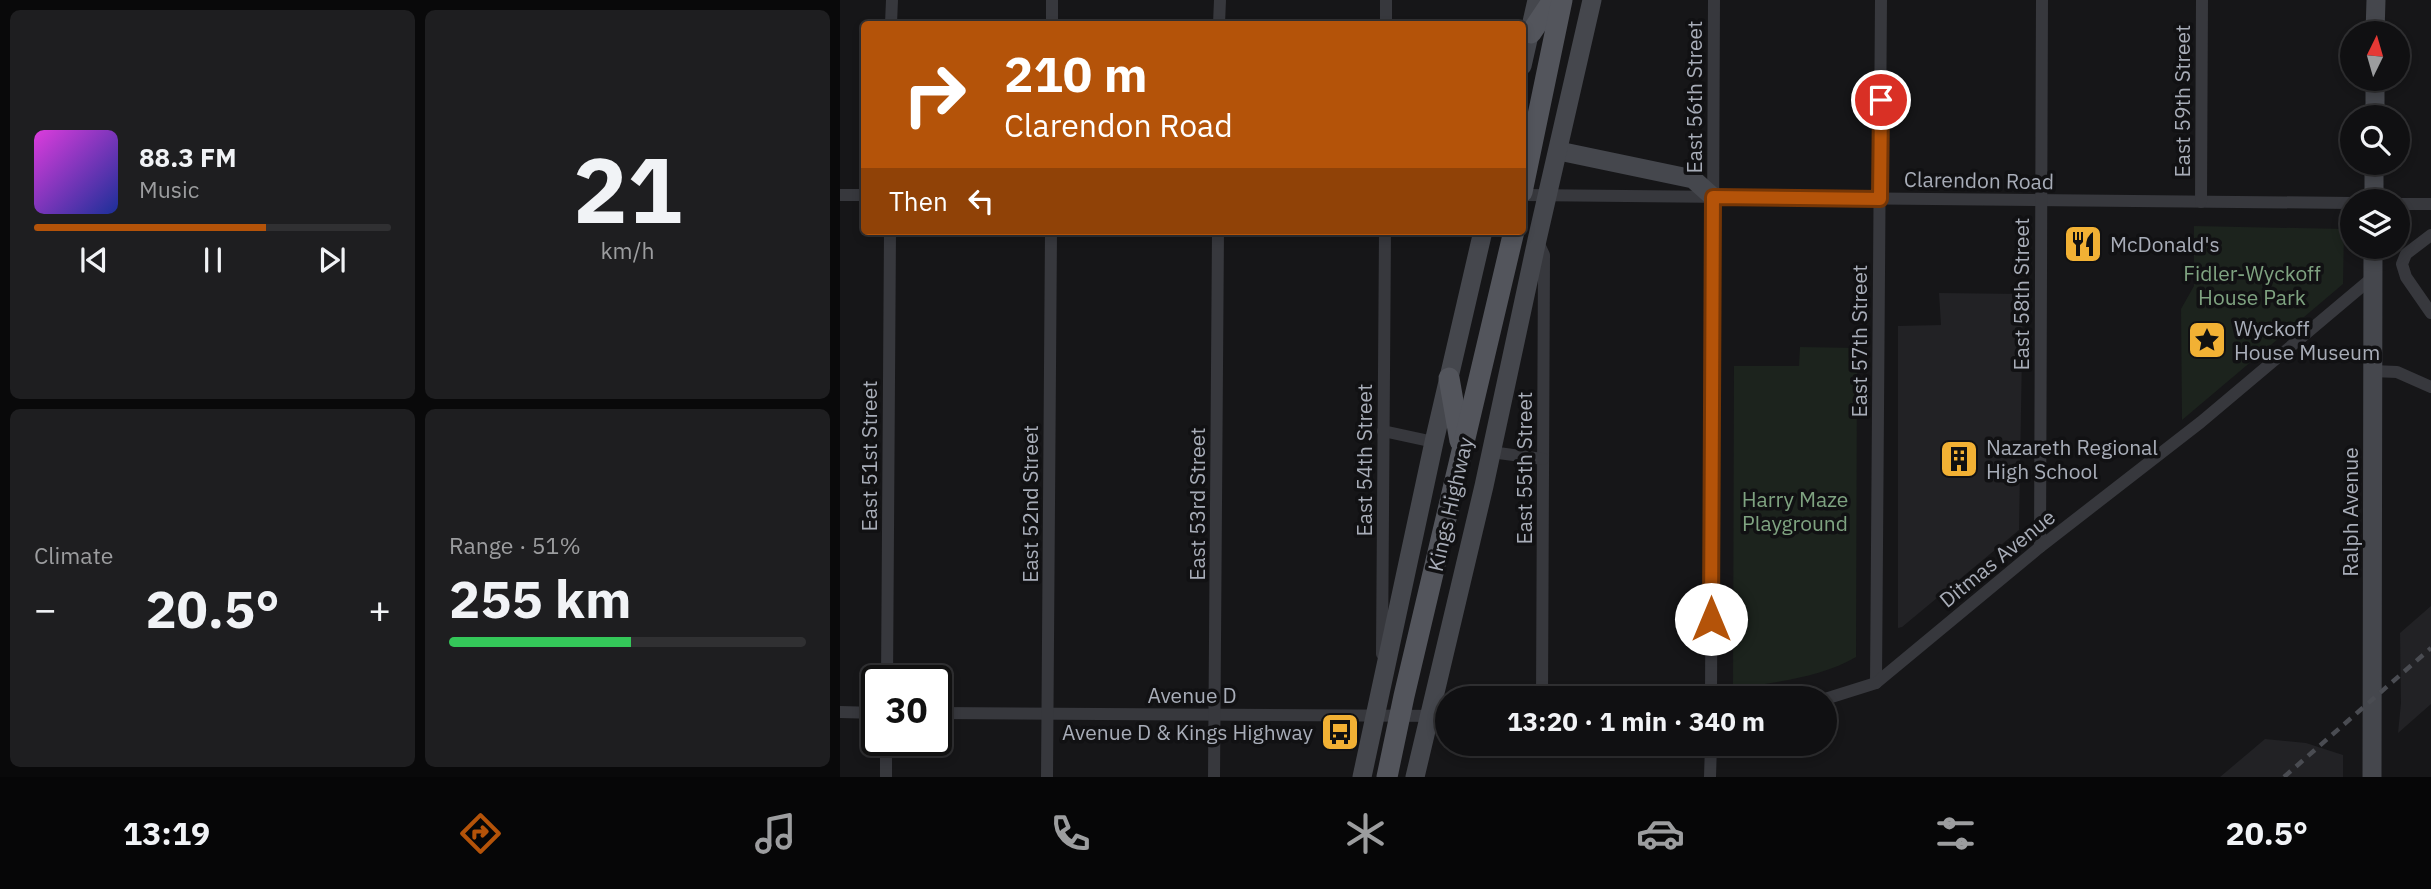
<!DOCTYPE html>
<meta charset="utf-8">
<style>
body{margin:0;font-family:"IBM Plex Sans",sans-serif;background:#1e1e20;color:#f1f3f6;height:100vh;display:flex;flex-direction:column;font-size:26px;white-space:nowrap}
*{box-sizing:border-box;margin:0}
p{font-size:23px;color:#9c9d9f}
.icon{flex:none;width:38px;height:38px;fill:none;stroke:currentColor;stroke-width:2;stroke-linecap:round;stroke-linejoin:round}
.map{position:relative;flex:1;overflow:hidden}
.drawer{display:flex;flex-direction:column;gap:10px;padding:10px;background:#09090a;width:840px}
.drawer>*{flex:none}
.hud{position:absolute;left:21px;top:21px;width:665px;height:214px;border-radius:7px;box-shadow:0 4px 10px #0003,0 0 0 2px #303032;background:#b45309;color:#fff;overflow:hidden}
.needle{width:46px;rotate:5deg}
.fabs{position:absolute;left:1500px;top:21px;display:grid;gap:14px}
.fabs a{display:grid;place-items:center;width:70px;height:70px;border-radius:50%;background:#101012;box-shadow:0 4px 10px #0003,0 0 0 2px #303032;font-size:35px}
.speed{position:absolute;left:21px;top:665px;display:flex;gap:14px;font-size:35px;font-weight:700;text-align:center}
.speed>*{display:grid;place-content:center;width:91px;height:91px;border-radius:50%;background:#101012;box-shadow:0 4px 10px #0003,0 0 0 2px #303032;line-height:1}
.speed .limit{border:4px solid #111;border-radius:10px;background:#fff;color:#111}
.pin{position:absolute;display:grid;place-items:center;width:60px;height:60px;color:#fff;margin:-30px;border:4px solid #fff;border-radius:50%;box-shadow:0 2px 7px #0007}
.me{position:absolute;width:77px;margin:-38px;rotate:0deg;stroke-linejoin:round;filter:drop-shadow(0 0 5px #0008)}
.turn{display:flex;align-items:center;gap:24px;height:147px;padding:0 28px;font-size:32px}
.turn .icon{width:91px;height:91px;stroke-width:2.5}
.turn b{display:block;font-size:49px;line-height:60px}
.then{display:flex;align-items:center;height:66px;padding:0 28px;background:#0003;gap:14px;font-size:26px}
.big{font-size:52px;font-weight:800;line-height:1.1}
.drawer .tile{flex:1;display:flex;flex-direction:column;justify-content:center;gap:10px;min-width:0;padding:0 24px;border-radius:10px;background:#1e1e20}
.drawer .dial{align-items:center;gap:0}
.dial b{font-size:91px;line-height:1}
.song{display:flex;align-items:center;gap:21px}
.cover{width:84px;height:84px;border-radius:10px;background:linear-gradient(135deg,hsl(300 70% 55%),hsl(230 70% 35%))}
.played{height:7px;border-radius:4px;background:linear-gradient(90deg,#b45309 65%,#303032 65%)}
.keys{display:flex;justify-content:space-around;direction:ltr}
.heat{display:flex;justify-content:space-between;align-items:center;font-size:38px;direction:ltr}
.charge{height:10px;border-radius:5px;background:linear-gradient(90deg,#34c759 51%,#303032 0)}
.drawer .tiles{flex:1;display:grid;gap:10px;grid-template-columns:repeat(2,1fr)}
.trip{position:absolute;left:595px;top:686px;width:402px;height:70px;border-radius:35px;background:#101012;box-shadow:0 4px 10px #0003,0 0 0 2px #303032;font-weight:800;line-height:70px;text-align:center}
.tabs{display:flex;height:112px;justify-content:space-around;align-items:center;background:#060607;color:#9c9d9f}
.tabs .icon{width:49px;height:49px}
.tabs .current{color:#b45309}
.tabs b{font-size:32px;color:#f1f3f6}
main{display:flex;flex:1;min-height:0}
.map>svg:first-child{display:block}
.built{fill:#222225}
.green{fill:#1c231d}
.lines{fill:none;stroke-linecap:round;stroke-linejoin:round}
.street{stroke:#37383d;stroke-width:12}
.secondary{stroke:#45474d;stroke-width:19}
.primary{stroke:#53555c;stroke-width:21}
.rail{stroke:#4a4c52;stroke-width:4.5;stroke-dasharray:9 7;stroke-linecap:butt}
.route-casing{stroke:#753606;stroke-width:18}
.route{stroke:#b45309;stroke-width:12}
.labels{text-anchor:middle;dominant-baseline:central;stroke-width:7;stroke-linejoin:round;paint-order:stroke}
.street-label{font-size:21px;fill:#a8adb8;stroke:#111113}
.poi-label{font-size:21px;fill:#a8adb8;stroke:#111113;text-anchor:start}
.park-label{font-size:21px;fill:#7fa381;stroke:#111113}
</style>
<main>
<section class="drawer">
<div class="tiles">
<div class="tile">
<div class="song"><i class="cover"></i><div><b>88.3 FM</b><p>Music</p></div></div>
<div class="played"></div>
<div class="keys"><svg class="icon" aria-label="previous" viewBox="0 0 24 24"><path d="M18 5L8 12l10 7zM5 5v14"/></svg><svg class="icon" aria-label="pause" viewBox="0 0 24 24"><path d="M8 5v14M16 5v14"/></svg><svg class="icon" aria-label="next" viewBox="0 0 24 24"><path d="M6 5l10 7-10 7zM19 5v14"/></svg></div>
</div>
<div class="tile dial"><b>21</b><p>km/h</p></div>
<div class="tile"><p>Climate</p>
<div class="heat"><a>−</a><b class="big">20.5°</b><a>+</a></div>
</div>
<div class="tile"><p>Range · 51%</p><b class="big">255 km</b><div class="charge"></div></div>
</div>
</section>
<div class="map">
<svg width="1591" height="777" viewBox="0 0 1591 777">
<rect width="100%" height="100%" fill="#161618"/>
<g class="built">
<polygon points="1099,293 1183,294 1179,530 1062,627 1058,628 1058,326 1101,325"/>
<polygon points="1591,606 1591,704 1558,733 1561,703 1560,633"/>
<polygon points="1425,739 1466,743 1503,755 1503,777 1380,777"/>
</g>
<g class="green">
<polygon points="1354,226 1504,229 1503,284 1342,420 1341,309 1354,286"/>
<path d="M 960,347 L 1017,348 L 1016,657 C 980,678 934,682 893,689 L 894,366 L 959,366 Z"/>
</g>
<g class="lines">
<g class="street">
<polyline points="51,24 52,0"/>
<polyline points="212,24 212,0"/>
<polyline points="379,24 380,0"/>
<polyline points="546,24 546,0"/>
<polyline points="0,195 24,195"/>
<polyline points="682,195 1512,203"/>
<polyline points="1361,202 1362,0"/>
<polyline points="1558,204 1591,204"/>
<polyline points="1591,235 1566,254 1562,264 1566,277 1591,313"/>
<polyline points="698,242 704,255 702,698"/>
<polyline points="1533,371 1557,372 1591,387"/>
<polyline points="543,431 594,442"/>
<polyline points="651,452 703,459"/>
<polyline points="1200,547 1202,0"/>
<polyline points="542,654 545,231"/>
<polyline points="47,681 50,231"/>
<polyline points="1036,683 1041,0"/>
<polyline points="871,698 874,0"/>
<polyline points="985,699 1036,683 1200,547 1361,422 1532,278"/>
<polyline points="0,712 37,713"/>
<polyline points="96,713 607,716"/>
<polyline points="46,777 46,740"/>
<polyline points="207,777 211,231"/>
<polyline points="374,777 378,231"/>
<polyline points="870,777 871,744"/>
</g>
<g class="secondary">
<polyline points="1535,33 1536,0"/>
<polyline points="682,66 697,0"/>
<polyline points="1535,117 1535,79"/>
<polyline points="719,151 853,179 873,197"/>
<polyline points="1534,201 1534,163"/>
<polyline points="522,777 594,442 643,231"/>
<polyline points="575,777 644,486 697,240 752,0"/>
<polyline points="1532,777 1533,247"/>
</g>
<g class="primary">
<polyline points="691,33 713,0"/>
<polyline points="682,192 722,0"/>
<polyline points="609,378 620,441"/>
<polyline points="547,777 564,696 674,231"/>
</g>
<polyline class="rail" points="1444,777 1591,648"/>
</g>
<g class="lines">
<defs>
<polyline id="route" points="871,619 873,197 1040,199 1041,100"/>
</defs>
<use href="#route" class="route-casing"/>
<use href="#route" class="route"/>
</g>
<defs>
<symbol id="restaurant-square" viewBox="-11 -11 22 22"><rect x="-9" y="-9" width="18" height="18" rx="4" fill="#f2b134" stroke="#111113"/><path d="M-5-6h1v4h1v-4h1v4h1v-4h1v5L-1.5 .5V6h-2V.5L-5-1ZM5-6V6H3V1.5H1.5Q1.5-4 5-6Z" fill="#111"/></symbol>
<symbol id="sight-square" viewBox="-11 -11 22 22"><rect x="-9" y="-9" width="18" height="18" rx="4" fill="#f2b134" stroke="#111113"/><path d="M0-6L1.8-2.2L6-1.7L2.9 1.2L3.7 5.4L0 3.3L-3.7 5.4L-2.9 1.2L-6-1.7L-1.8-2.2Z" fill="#111"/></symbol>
<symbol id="building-square" viewBox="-11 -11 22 22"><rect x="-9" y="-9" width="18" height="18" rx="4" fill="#f2b134" stroke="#111113"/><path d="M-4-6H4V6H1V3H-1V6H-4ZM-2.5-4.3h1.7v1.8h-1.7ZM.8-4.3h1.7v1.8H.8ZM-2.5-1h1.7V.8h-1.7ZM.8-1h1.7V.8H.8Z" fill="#111"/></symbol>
<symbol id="bus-square" viewBox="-11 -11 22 22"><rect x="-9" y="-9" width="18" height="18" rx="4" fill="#f2b134" stroke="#111113"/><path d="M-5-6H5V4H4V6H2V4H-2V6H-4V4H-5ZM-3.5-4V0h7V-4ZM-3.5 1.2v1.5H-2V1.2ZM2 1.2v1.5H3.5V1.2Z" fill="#111"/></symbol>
</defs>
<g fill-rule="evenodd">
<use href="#restaurant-square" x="1221" y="222" width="44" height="44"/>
<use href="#sight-square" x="1345" y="318" width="44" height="44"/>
<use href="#building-square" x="1097" y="437" width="44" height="44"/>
<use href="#bus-square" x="478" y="710" width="44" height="44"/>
</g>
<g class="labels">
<g class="street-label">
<text transform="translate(854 97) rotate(-90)">East 56th Street</text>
<text transform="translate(1342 101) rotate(-90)">East 59th Street</text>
<text transform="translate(1139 180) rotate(1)">Clarendon Road</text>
<text transform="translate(1181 294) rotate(-90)">East 58th Street</text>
<text transform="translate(1019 341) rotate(-90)">East 57th Street</text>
<text transform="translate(29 456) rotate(-90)">East 51st Street</text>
<text transform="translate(524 460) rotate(-90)">East 54th Street</text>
<text transform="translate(684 468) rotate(-90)">East 55th Street</text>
<text transform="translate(190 504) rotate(-90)">East 52nd Street</text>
<text transform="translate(357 504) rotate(-90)">East 53rd Street</text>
<text transform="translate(610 504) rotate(-77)">Kings Highway</text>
<text transform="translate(1510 512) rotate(-90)">Ralph Avenue</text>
<text transform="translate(1157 558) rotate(-39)">Ditmas Avenue</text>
<text x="352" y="695">Avenue D</text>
</g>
<g class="poi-label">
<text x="1270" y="244">McDonald's</text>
<text x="1394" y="328">Wyckoff<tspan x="1394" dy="24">House Museum</tspan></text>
<text x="1146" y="447">Nazareth Regional<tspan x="1146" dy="24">High School</tspan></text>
<text x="473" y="732" text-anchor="end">Avenue D &amp; Kings Highway</text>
</g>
<g class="park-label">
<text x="1412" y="273">Fidler-Wyckoff<tspan x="1412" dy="24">House Park</tspan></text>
<text x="955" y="499">Harry Maze<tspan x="955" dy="24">Playground</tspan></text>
</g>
</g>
</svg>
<div class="fabs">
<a><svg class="needle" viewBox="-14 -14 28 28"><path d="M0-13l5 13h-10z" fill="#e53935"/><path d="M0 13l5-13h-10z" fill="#9c9d9f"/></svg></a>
<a><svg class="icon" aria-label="search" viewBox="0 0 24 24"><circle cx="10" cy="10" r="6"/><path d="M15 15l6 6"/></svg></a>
<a><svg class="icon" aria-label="layers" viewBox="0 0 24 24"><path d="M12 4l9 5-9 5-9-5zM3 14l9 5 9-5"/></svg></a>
</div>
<div class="speed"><div class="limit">30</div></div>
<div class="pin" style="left:1041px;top:100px;background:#d93025"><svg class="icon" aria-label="arrive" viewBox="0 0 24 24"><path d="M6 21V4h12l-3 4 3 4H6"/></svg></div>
<svg class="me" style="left:871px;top:619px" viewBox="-20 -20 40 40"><circle r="19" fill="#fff"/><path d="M0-13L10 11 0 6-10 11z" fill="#b45309"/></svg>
<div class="trip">13:20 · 1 min · 340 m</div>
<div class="hud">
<div class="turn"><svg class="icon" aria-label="right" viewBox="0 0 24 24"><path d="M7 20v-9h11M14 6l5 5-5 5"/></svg><div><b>210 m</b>Clarendon Road</div></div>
<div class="then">Then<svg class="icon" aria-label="left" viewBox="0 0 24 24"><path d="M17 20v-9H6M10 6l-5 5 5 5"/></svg></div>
</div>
</div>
</main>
<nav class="tabs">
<b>13:19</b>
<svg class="icon current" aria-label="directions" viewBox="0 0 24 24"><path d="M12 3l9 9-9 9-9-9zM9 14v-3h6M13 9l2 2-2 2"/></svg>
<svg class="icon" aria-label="music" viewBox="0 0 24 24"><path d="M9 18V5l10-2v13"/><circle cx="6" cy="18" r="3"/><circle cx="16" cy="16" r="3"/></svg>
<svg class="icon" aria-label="phone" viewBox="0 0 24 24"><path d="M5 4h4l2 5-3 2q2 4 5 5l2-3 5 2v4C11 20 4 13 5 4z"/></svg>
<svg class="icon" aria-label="climate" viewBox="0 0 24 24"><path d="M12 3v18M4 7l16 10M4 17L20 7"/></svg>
<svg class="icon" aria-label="car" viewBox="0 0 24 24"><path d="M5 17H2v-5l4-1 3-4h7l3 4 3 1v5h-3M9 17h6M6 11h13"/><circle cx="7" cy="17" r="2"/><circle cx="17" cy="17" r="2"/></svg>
<svg class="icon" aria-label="filters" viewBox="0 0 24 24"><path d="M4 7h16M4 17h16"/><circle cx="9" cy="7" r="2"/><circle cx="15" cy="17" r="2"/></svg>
<b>20.5°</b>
</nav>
